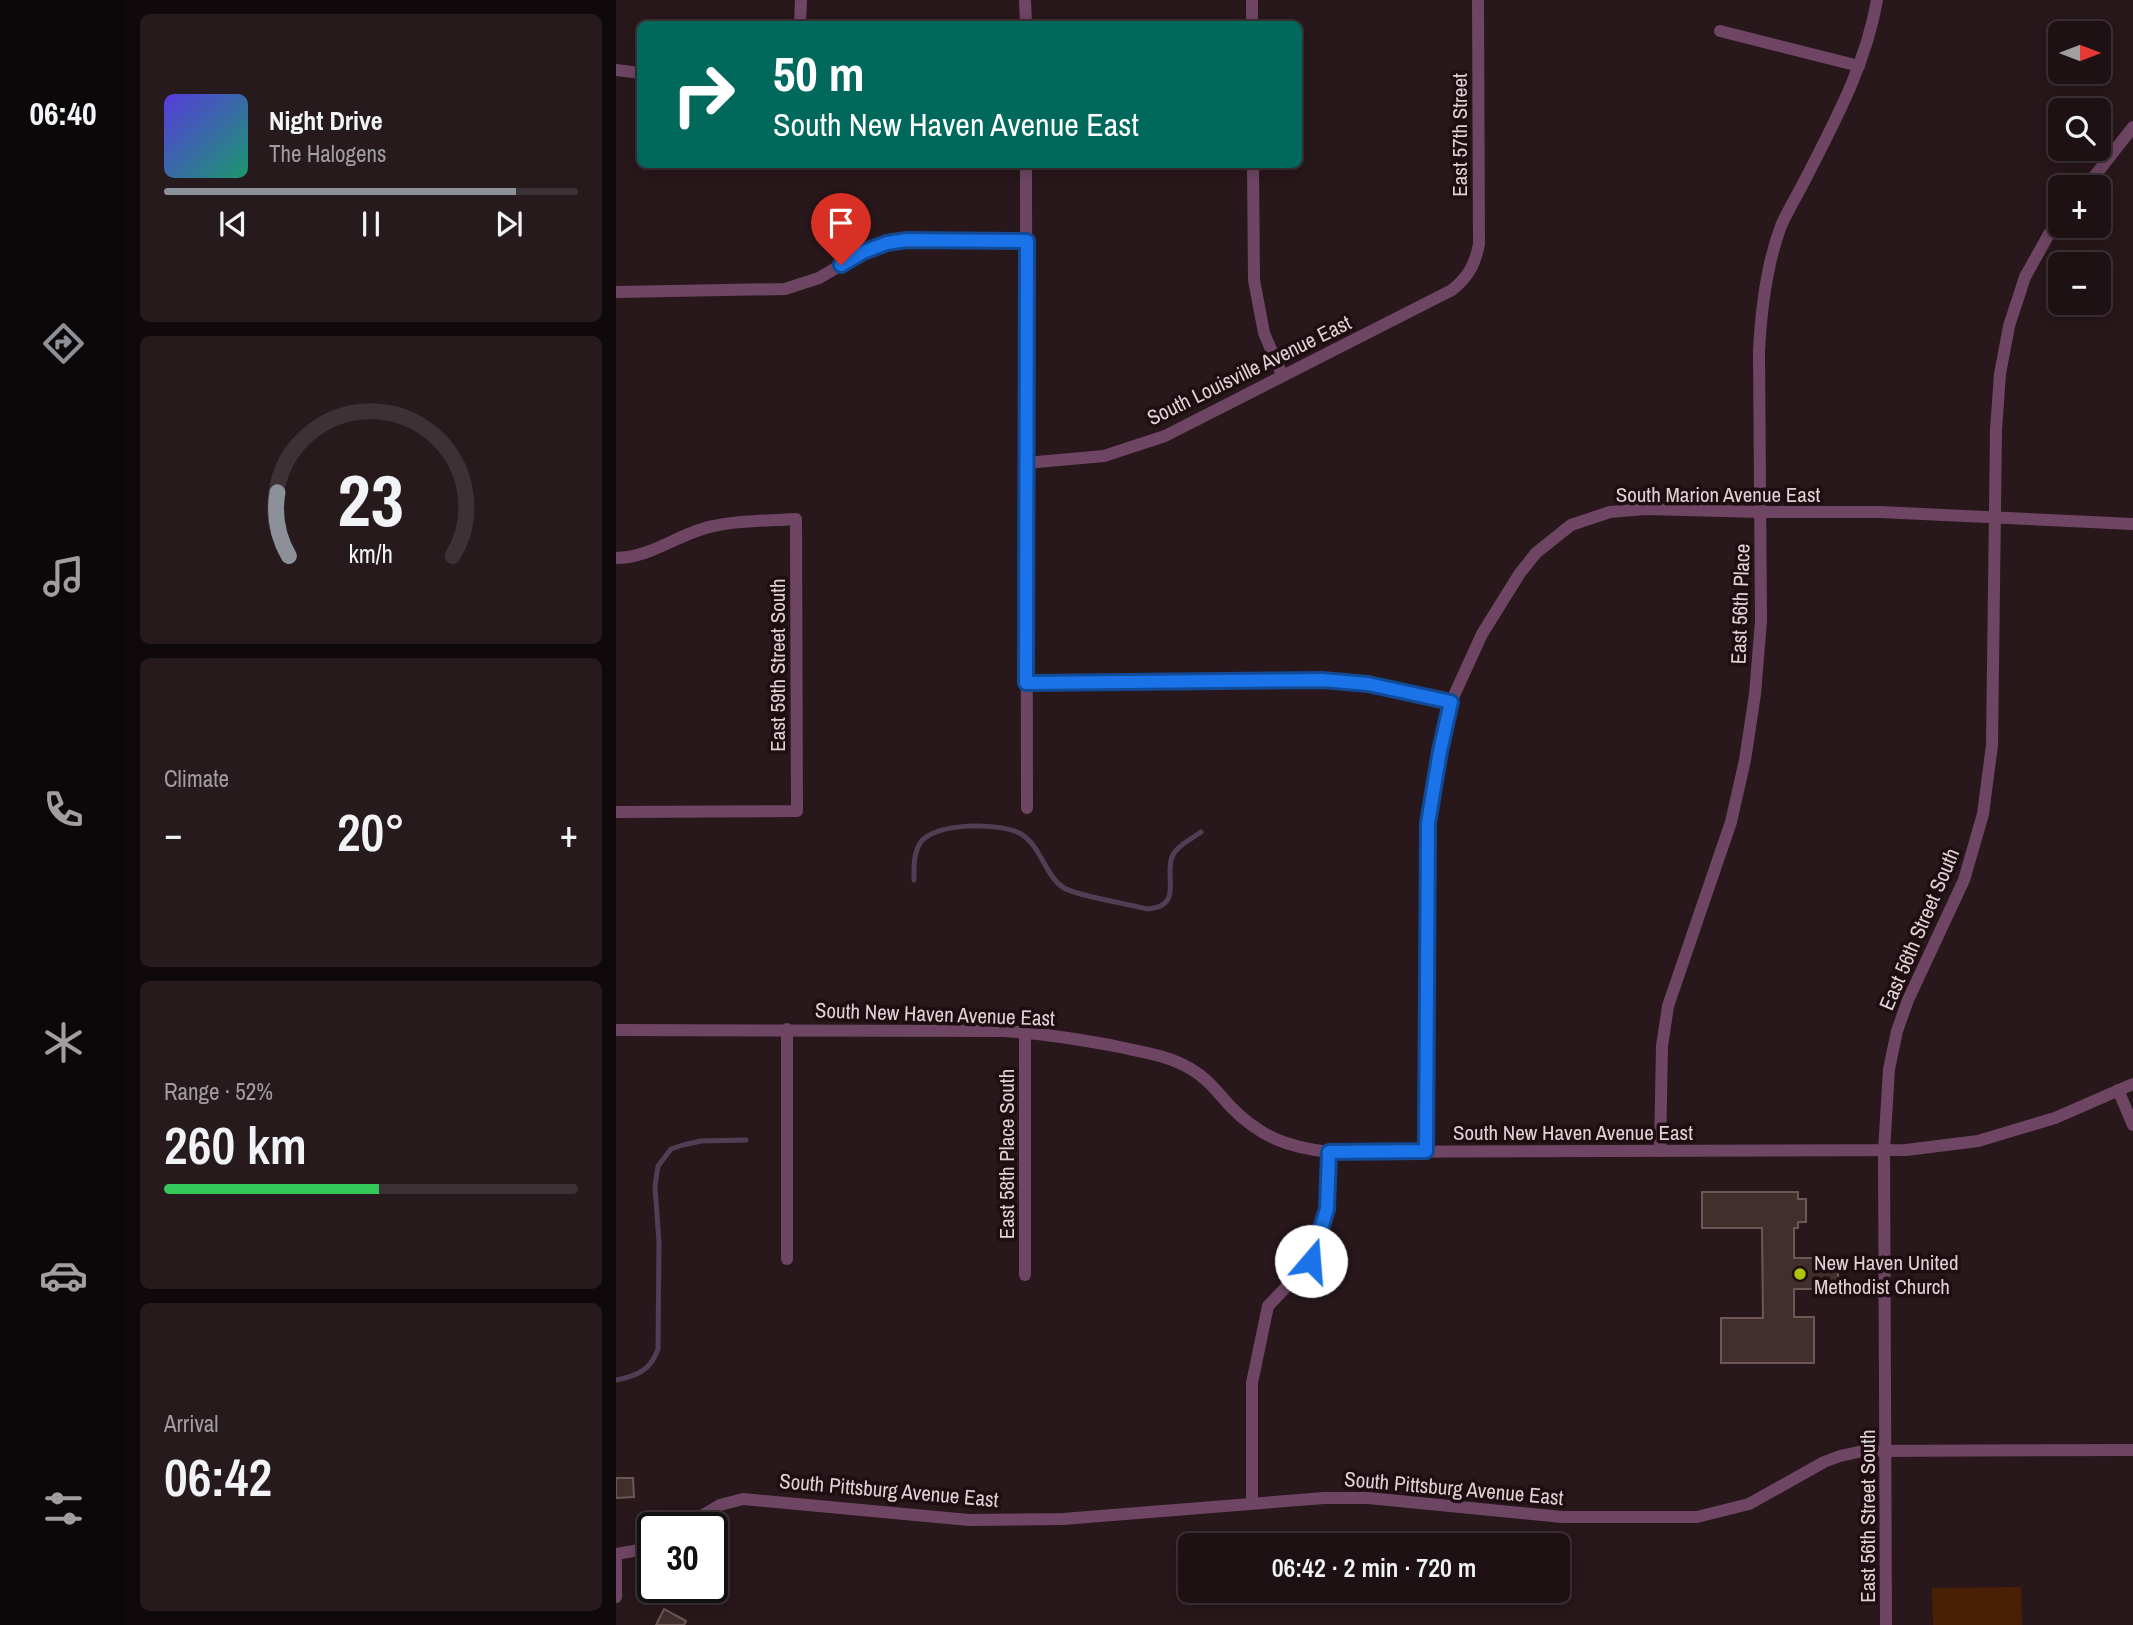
<!DOCTYPE html>
<meta charset="utf-8">
<style>
body{margin:0;font-family:"Archivo Narrow",sans-serif;background:#261a1d;color:#f1f3f6;height:100vh;display:flex;flex-direction:column;font-size:26px;white-space:nowrap}
*{box-sizing:border-box;margin:0}
p{font-size:23px;color:#a19da0}
.icon{flex:none;width:38px;height:38px;fill:none;stroke:currentColor;stroke-width:2;stroke-linecap:round;stroke-linejoin:round}
.map{position:relative;flex:1;overflow:hidden}
.sheet{display:flex;flex-direction:column;gap:14px;padding:14px;background:#10090b;width:490px}
.sheet>*{flex:none}
.top-card{position:absolute;left:21px;top:21px;width:665px;height:147px;border-radius:10px;box-shadow:0 4px 18px #0003,0 0 0 2px #3c3134;background:#00695c;color:#fff;overflow:hidden}
.needle{width:46px;rotate:90deg}
.tools{position:absolute;left:1432px;top:21px;display:grid;gap:14px}
.tools a{display:grid;place-items:center;width:63px;height:63px;border-radius:10px;background:#1e1114;box-shadow:0 4px 18px #0003,0 0 0 2px #3c3134;font-size:35px}
.speed{position:absolute;left:21px;top:1512px;display:flex;gap:14px;font-size:35px;font-weight:700;text-align:center}
.speed>*{display:grid;place-content:center;width:91px;height:91px;border-radius:50%;background:#1e1114;box-shadow:0 4px 18px #0003,0 0 0 2px #3c3134;line-height:1}
.speed .limit{border:4px solid #111;border-radius:10px;background:#fff;color:#111}
.pin{position:absolute;display:grid;place-items:center;width:60px;height:60px;color:#fff;margin:-72px -30px;border-radius:50% 50% 50% 0;rotate:-45deg;box-shadow:0 0 7px #0007}
.pin .icon{rotate:45deg}
.me{position:absolute;width:77px;margin:-38px;rotate:18deg;stroke-linejoin:round;filter:drop-shadow(0 0 5px #0008)}
.turn{display:flex;align-items:center;gap:24px;height:147px;padding:0 21px;font-size:32px}
.turn .icon{width:91px;height:91px;stroke-width:2.5}
.turn b{display:block;font-size:49px;line-height:60px}
.big{font-size:52px;font-weight:600;line-height:1.1}
.sheet .card{flex:1;display:flex;flex-direction:column;justify-content:center;gap:10px;min-width:0;padding:0 24px;border-radius:10px;background:#261a1d}
.sheet .dial{align-items:center;gap:0}
.dial svg{height:182px;overflow:visible;fill:none;stroke:#3c3134;stroke-width:7;stroke-linecap:round;text-anchor:middle}
.dial text{fill:#f1f3f6;stroke:none}
.song{display:flex;align-items:center;gap:21px}
.cover{width:84px;height:84px;border-radius:10px;background:linear-gradient(135deg,hsl(250 70% 55%),hsl(160 70% 35%))}
.played{height:7px;border-radius:4px;background:linear-gradient(90deg,#8c9099 85%,#3c3134 85%)}
.keys{display:flex;justify-content:space-around;direction:ltr}
.heat{display:flex;justify-content:space-between;align-items:center;font-size:38px;direction:ltr}
.charge{height:10px;border-radius:5px;background:linear-gradient(90deg,#34c759 52%,#3c3134 0)}
.trip{position:absolute;left:562px;top:1533px;width:392px;height:70px;border-radius:10px;background:#1e1114;box-shadow:0 4px 18px #0003,0 0 0 2px #3c3134;font-weight:600;line-height:70px;text-align:center}
main{display:flex;flex:1;min-height:0}
.tab-bar{display:flex;flex-direction:column;width:126px;justify-content:space-around;align-items:center;background:#0c0708;color:#a19da0}
.tab-bar .icon{width:49px;height:49px}
.tab-bar .on{color:#8c9099}
.tab-bar b{font-size:32px;color:#f1f3f6}
.map>svg:first-child{display:block}
.green{fill:#492006}
.lines{fill:none;stroke-linecap:round;stroke-linejoin:round}
.stream{stroke:#503f54;stroke-width:5}
.building{fill:#422e2c;stroke:#6d5755;stroke-width:2}
.minor{stroke:#6e4663;stroke-width:12}
.route-casing{stroke:#114b97;stroke-width:18}
.route{stroke:#1a73e8;stroke-width:12}
.poi-dot{fill:#aec60a;stroke:#1e0e12;stroke-width:2.5}
.labels{text-anchor:middle;dominant-baseline:central;stroke-width:7;stroke-linejoin:round;paint-order:stroke}
.street-label{font-size:21px;fill:#dfd2d5;stroke:#1e0e12}
.poi-label{font-size:21px;fill:#dfd2d5;stroke:#1e0e12;text-anchor:start}
</style>
<main>
<nav class="tab-bar">
<b>06:40</b>
<svg class="icon on" aria-label="directions" viewBox="0 0 24 24"><path d="M12 3l9 9-9 9-9-9zM9 14v-3h6M13 9l2 2-2 2"/></svg>
<svg class="icon" aria-label="music" viewBox="0 0 24 24"><path d="M9 18V5l10-2v13"/><circle cx="6" cy="18" r="3"/><circle cx="16" cy="16" r="3"/></svg>
<svg class="icon" aria-label="phone" viewBox="0 0 24 24"><path d="M5 4h4l2 5-3 2q2 4 5 5l2-3 5 2v4C11 20 4 13 5 4z"/></svg>
<svg class="icon" aria-label="climate" viewBox="0 0 24 24"><path d="M12 3v18M4 7l16 10M4 17L20 7"/></svg>
<svg class="icon" aria-label="car" viewBox="0 0 24 24"><path d="M5 17H2v-5l4-1 3-4h7l3 4 3 1v5h-3M9 17h6M6 11h13"/><circle cx="7" cy="17" r="2"/><circle cx="17" cy="17" r="2"/></svg>
<svg class="icon" aria-label="filters" viewBox="0 0 24 24"><path d="M4 7h16M4 17h16"/><circle cx="9" cy="7" r="2"/><circle cx="15" cy="17" r="2"/></svg>
</nav>
<section class="sheet">
<div class="card">
<div class="song"><i class="cover"></i><div><b>Night Drive</b><p>The Halogens</p></div></div>
<div class="played"></div>
<div class="keys"><svg class="icon" aria-label="previous" viewBox="0 0 24 24"><path d="M18 5L8 12l10 7zM5 5v14"/></svg><svg class="icon" aria-label="pause" viewBox="0 0 24 24"><path d="M8 5v14M16 5v14"/></svg><svg class="icon" aria-label="next" viewBox="0 0 24 24"><path d="M6 5l10 7-10 7zM19 5v14"/></svg></div>
</div>
<div class="card dial"><svg viewBox="0 0 100 80">
<path d="M14 69A42 42 0 1 1 86 69"/>
<path d="M14 69A42 42 0 0 1 9 41" stroke="#8c9099"/>
<text x="50" y="56" font-size="32" font-weight="700">23</text>
<text x="50" y="72" font-size="11">km/h</text>
</svg></div>
<div class="card"><p>Climate</p>
<div class="heat"><a>−</a><b class="big">20°</b><a>+</a></div>
</div>
<div class="card"><p>Range · 52%</p><b class="big">260 km</b><div class="charge"></div></div>
<div class="card"><p>Arrival</p><b class="big">06:42</b></div>
</section>
<div class="map">
<svg width="1517" height="1625" viewBox="0 0 1517 1625">
<rect width="100%" height="100%" fill="#28171b"/>
<polygon class="green" points="1405,1587 1406,1625 1317,1625 1316,1588"/>
<g class="lines">
<g class="stream">
<path d="M 298,880 C 298,868 297,855 304,843 C 317,822 385,822 405,834 C 426,847 428,875 448,888 C 461,896 513,904 531,909 C 568,906 548,878 556,857 C 560,846 577,838 585,832"/>
<path d="M 0,1380 C 21,1376 35,1370 42,1349 L 43,1243 L 39,1186 L 42,1166 L 55,1149 L 67,1145 L 85,1141 L 130,1140"/>
</g>
</g>
<g class="building">
<polygon points="1086,1192 1182,1192 1182,1199 1190,1199 1190,1222 1182,1222 1182,1228 1178,1228 1178,1258 1222,1258 1222,1289 1178,1289 1178,1317 1198,1317 1198,1363 1105,1363 1105,1318 1147,1318 1146,1228 1086,1228"/>
<polygon points="0,1478 17,1478 18,1497 0,1498"/>
<polygon points="48,1609 70,1621 68,1625 40,1625"/>
</g>
<g class="lines">
<g class="minor">
<polyline points="409,0 410,24"/>
<polyline points="636,0 636,24"/>
<polyline points="184,24 185,0"/>
<polyline points="1104,31 1243,66"/>
<polyline points="0,70 24,73"/>
<polyline points="410,164 411,808"/>
<polyline points="637,164 638,280 648,333 666,375"/>
<polyline points="1470,187 1517,127"/>
<polyline points="0,292 169,289 203,278 247,252 271,243 291,240 411,241"/>
<path d="M 410,463 L 488,456 L 549,436 L 836,290 C 852,277 859,265 863,244 L 862,0"/>
<path d="M 0,558 C 36,558 64,532 98,526 C 124,520 153,521 180,519 L 181,811 L 0,812"/>
<polyline points="410,683 706,680 752,684 835,702"/>
<path d="M 0,1030 L 387,1031 C 425,1033 461,1039 499,1046 C 525,1052 552,1055 575,1069 C 591,1078 602,1093 614,1106 C 644,1137 671,1147 713,1152 L 1290,1150 L 1362,1141 L 1439,1118 L 1517,1084"/>
<polyline points="409,1032 409,1275"/>
<polyline points="1502,1090 1517,1125"/>
<polyline points="810,1151 810,877 812,823 824,751 835,702 866,634 904,573 920,553 955,525 994,512 1029,509 1145,512 1264,512 1517,524"/>
<path d="M 1044,1151 L 1046,1046 L 1052,1006 L 1115,822 L 1129,760 L 1139,694 L 1145,621 L 1143,352 C 1145,310 1150,266 1165,226 C 1172,210 1182,194 1190,178 C 1219,121 1250,64 1261,0"/>
<polyline points="171,1259 171,1029"/>
<polyline points="636,1503 636,1383 652,1306 695,1261 711,1209 713,1152"/>
<polyline points="66,1528 104,1505 127,1499 353,1520 447,1519 708,1498 752,1498 946,1517 1081,1517 1133,1504 1208,1462 1224,1456 1247,1451 1517,1450"/>
<polyline points="0,1554 23,1550 37,1544"/>
<polyline points="0,1561 0,1597"/>
<polyline points="1270,1625 1268,1151 1273,1069 1281,1031 1292,1000 1348,880 1367,814 1376,745 1380,430 1384,374 1393,326 1409,277 1433,234 1444,220"/>
</g>
</g>
<g class="lines">
<defs>
<polyline id="route" points="225,265 247,252 271,243 291,240 411,241 410,683 706,680 752,684 835,702 824,751 812,823 810,1151 713,1152 711,1209 695,1261"/>
</defs>
<use href="#route" class="route-casing"/>
<use href="#route" class="route"/>
</g>
<circle class="poi-dot" cx="1184" cy="1274" r="7"/>
<g class="labels">
<g class="street-label">
<text transform="translate(843 135) rotate(-90)">East 57th Street</text>
<text transform="translate(633 370) rotate(-26)">South Louisville Avenue East</text>
<text x="1102" y="494">South Marion Avenue East</text>
<text transform="translate(1124 604) rotate(-88)">East 56th Place</text>
<text transform="translate(161 665) rotate(-90)">East 59th Street South</text>
<text transform="translate(1303 929) rotate(-67)">East 56th Street South</text>
<text transform="translate(319 1014) rotate(2)">South New Haven Avenue East</text>
<text x="957" y="1132">South New Haven Avenue East</text>
<text transform="translate(390 1154) rotate(-90)">East 58th Place South</text>
<text transform="translate(838 1488) rotate(5)">South Pittsburg Avenue East</text>
<text transform="translate(273 1490) rotate(5)">South Pittsburg Avenue East</text>
<text transform="translate(1251 1516) rotate(-90)">East 56th Street South</text>
</g>
<g class="poi-label">
<text x="1198" y="1262">New Haven United<tspan x="1198" dy="24">Methodist Church</tspan></text>
</g>
</g>
</svg>
<div class="tools">
<a><svg class="needle" viewBox="-14 -14 28 28"><path d="M0-13l5 13h-10z" fill="#e53935"/><path d="M0 13l5-13h-10z" fill="#a19da0"/></svg></a>
<a><svg class="icon" aria-label="search" viewBox="0 0 24 24"><circle cx="10" cy="10" r="6"/><path d="M15 15l6 6"/></svg></a>
<a>+</a>
<a>−</a>
</div>
<div class="speed"><div class="limit">30</div></div>
<div class="pin" style="left:225px;top:265px;background:#d93025"><svg class="icon" aria-label="arrive" viewBox="0 0 24 24"><path d="M6 21V4h12l-3 4 3 4H6"/></svg></div>
<svg class="me" style="left:695px;top:1261px" viewBox="-20 -20 40 40"><circle r="19" fill="#fff"/><path d="M0-13L10 11 0 6-10 11z" fill="#1a73e8"/></svg>
<div class="trip">06:42 · 2 min · 720 m</div>
<div class="top-card">
<div class="turn"><svg class="icon" aria-label="right" viewBox="0 0 24 24"><path d="M7 20v-9h11M14 6l5 5-5 5"/></svg><div><b>50 m</b>South New Haven Avenue East</div></div>
</div>
</div>
</main>
